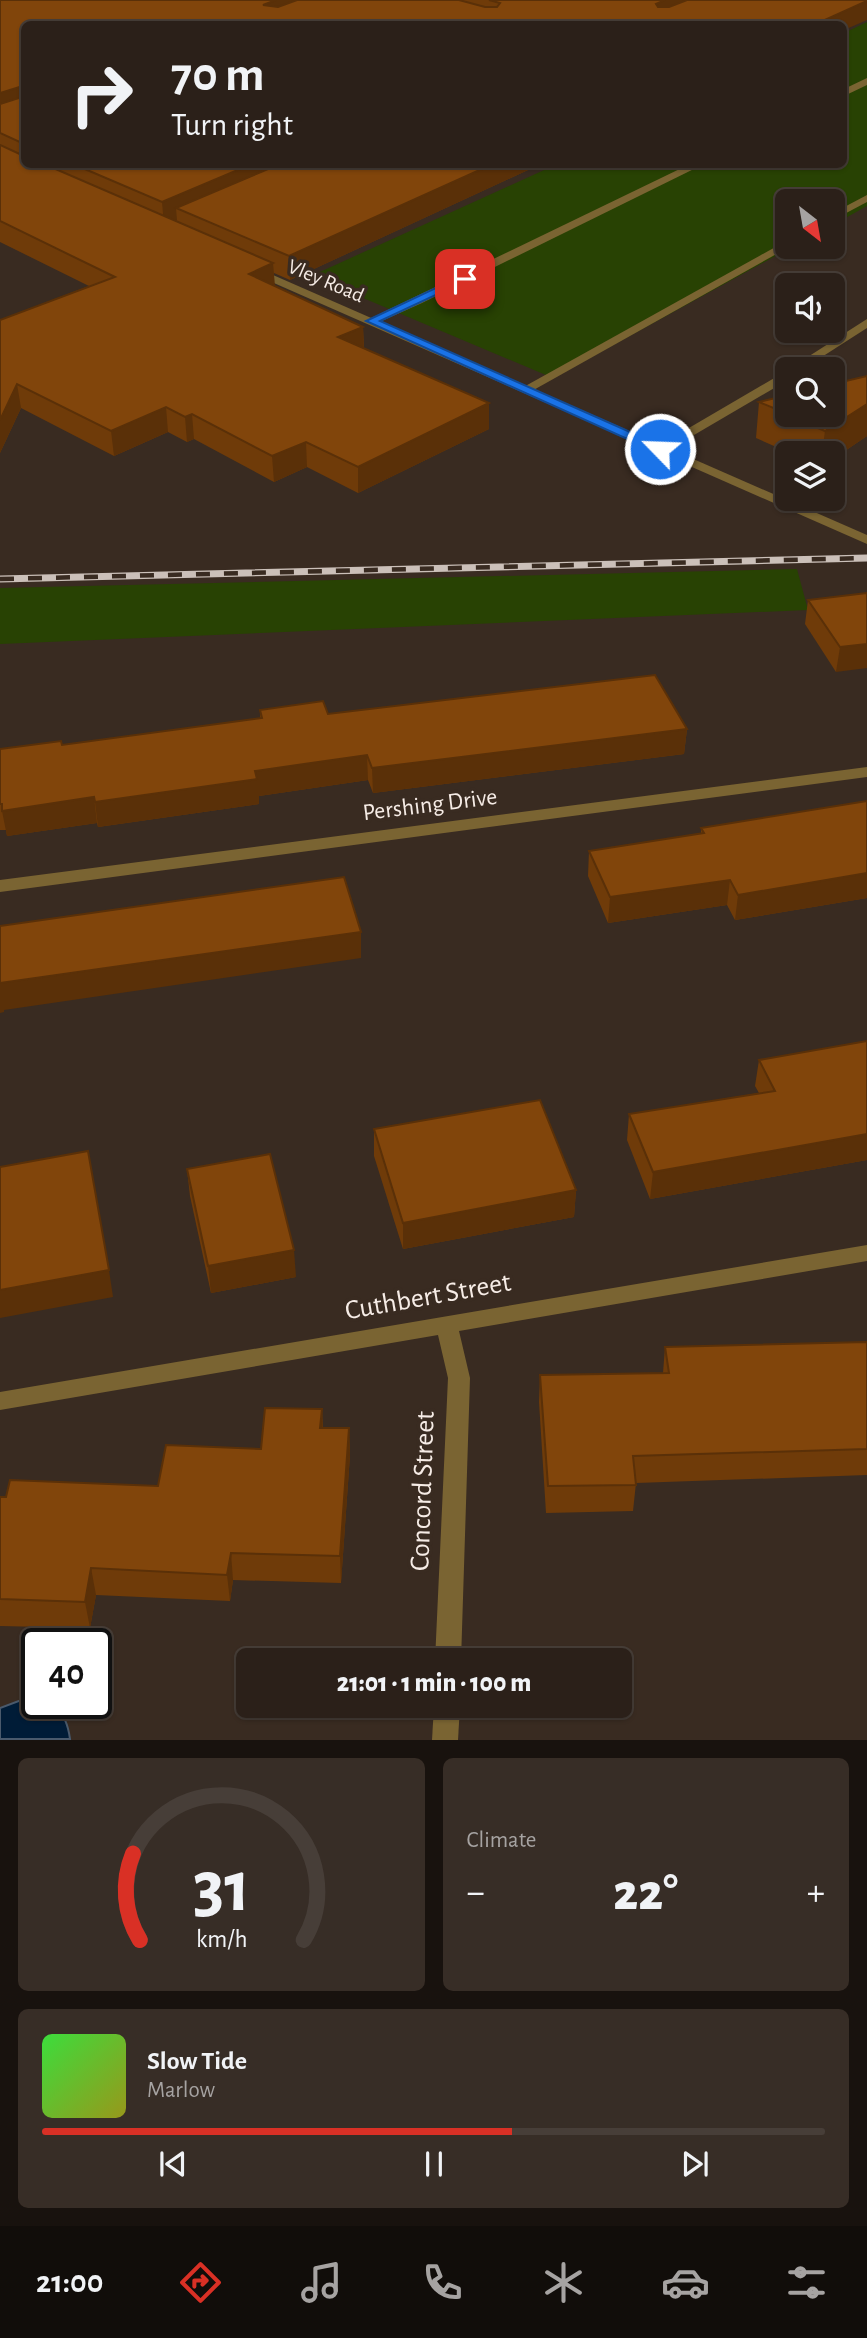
<!DOCTYPE html>
<meta charset="utf-8">
<style>
body{margin:0;font-family:"Alegreya Sans",sans-serif;background:#372d26;color:#f1f3f6;height:100vh;display:flex;flex-direction:column;font-size:26px;white-space:nowrap}
*{box-sizing:border-box;margin:0}
p{font-size:23px;color:#a6a3a2}
.icon{flex:none;width:38px;height:38px;fill:none;stroke:currentColor;stroke-width:2;stroke-linecap:round;stroke-linejoin:round}
.map{position:relative;height:1740px;overflow:hidden}
.sheet{display:flex;flex-direction:column;gap:18px;padding:18px;background:#18120e;flex:1}
.sheet>*{flex:none}
.hud{position:absolute;left:21px;top:21px;width:826px;height:147px;border-radius:10px;box-shadow:0 2px 5px #0004,0 0 0 2px #473e38;background:#2b2019;color:#f1f3f6;overflow:hidden}
.needle{width:46px;rotate:149deg}
.tools{position:absolute;left:775px;top:189px;display:grid;gap:14px}
.tools a{display:grid;place-items:center;width:70px;height:70px;border-radius:10px;background:#2b2019;box-shadow:0 2px 5px #0004,0 0 0 2px #473e38;font-size:35px}
.speed{position:absolute;left:21px;top:1628px;display:flex;gap:14px;font-size:35px;font-weight:700;text-align:center}
.speed>*{display:grid;place-content:center;width:91px;height:91px;border-radius:50%;background:#2b2019;box-shadow:0 2px 5px #0004,0 0 0 2px #473e38;line-height:1}
.speed .limit{border:4px solid #111;border-radius:10px;background:#fff;color:#111}
.pin{position:absolute;display:grid;place-items:center;width:60px;height:60px;color:#fff;margin:-30px;border-radius:14px;box-shadow:0 4px 10px #0006}
.me{position:absolute;width:77px;margin:-38px;rotate:294deg;stroke-linejoin:round;filter:drop-shadow(0 0 5px #0008)}
.turn{display:flex;align-items:center;gap:24px;height:147px;padding:0 35px;font-size:32px}
.turn .icon{width:91px;height:91px;stroke-width:2.5}
.turn b{display:block;font-size:49px;line-height:60px}
.big{font-size:52px;font-weight:800;line-height:1.1}
.sheet .tile{flex:1;display:flex;flex-direction:column;justify-content:center;gap:10px;min-width:0;padding:0 24px;border-radius:10px;background:#372d26}
.sheet .dial{align-items:center;gap:0}
.dial svg{height:182px;overflow:visible;fill:none;stroke:#473e38;stroke-width:7;stroke-linecap:round;text-anchor:middle}
.dial text{fill:#f1f3f6;stroke:none}
.song{display:flex;align-items:center;gap:21px}
.cover{width:84px;height:84px;border-radius:10px;background:linear-gradient(135deg,hsl(120 70% 55%),hsl(60 70% 35%))}
.played{height:7px;border-radius:4px;background:linear-gradient(90deg,#d93025 60%,#473e38 60%)}
.keys{display:flex;justify-content:space-around;direction:ltr}
.heat{display:flex;justify-content:space-between;align-items:center;font-size:38px;direction:ltr}
.sheet .tiles{flex:1;display:grid;gap:18px;grid-template-columns:1fr 1fr}
.tile:last-child{grid-column:span 2}
.trip{position:absolute;left:236px;top:1648px;width:396px;height:70px;border-radius:10px;background:#2b2019;box-shadow:0 2px 5px #0004,0 0 0 2px #473e38;font-weight:800;line-height:70px;text-align:center}
.menu{display:flex;height:112px;justify-content:space-around;align-items:center;background:#110d0a;color:#a6a3a2}
.menu .icon{width:49px;height:49px}
.menu .selected{color:#d93025}
.menu b{font-size:32px;color:#f1f3f6}
.map>svg:first-child{display:block}
.green{fill:#284203}
.water{fill:#001c37;stroke:#4a5a6c;stroke-width:2}
.lines{fill:none;stroke-linecap:round;stroke-linejoin:round}
.service{fill:#7a6432;fill-rule:evenodd}
.minor{fill:#7a6432;fill-rule:evenodd}
.tertiary{fill:#7a6432;fill-rule:evenodd}
.rail-casing{stroke:#cbc0b9;stroke-width:7}
.rail{stroke:#392b21;stroke-width:4.5;stroke-dasharray:14;stroke-linecap:butt}
.wall{fill:#6f3b09}
.shaded-wall{fill:#5a3008}
.building{fill:#81450b;stroke:#5a3008;stroke-width:2}
.route{fill:#1a73e8;stroke:#114b97;stroke-width:2}
.labels{text-anchor:middle;dominant-baseline:central;stroke-width:7;stroke-linejoin:round;paint-order:stroke}
.far-street-label{font-size:21px;fill:#f6ece6;stroke:#392b21}
.street-label{font-size:24px;fill:#f6ece6;stroke:#392b21}
.near-street-label{font-size:28px;fill:#f6ece6;stroke:#392b21}
</style>
<div class="map">
<svg width="867" height="1740" viewBox="0 0 867 1740">
<rect width="100%" height="100%" fill="#392b21"/>
<g class="green">
<polygon points="867,22 867,206 833,225 833,201 788,201 788,247 792,247 553,378 311,276 555,165 844,164 844,33"/>
<polygon points="797,569 808,610 0,644 0,588"/>
</g>
<path class="water" d="M 24,1699 C 51,1700 66,1708 70,1739 L 0,1739 L 0,1708 Z"/>
<g class="lines">
<g class="service">
<polygon points="867,78 867,85 844,96 844,89"/>
<polygon points="690,164 704,164 422,303 375,324 365,321"/>
<polygon points="867,195 867,202 833,220 833,213"/>
<polygon points="788,240 789,247 530,392 522,392 520,389"/>
</g>
<g class="minor">
<polygon points="867,319 867,328 803,369 789,369"/>
<polygon points="788,370 788,380 665,452 660,453 653,449"/>
<polygon points="867,767 867,777 0,892 0,880"/>
<polygon points="867,1245 867,1261 459,1331 470,1378 461,1661 435,1661 448,1378 438,1335 0,1410 0,1392"/>
<polygon points="434,1706 460,1706 458,1740 432,1740"/>
</g>
<polygon class="tertiary" points="249,268 257,268 867,535 867,544 249,272"/>
<defs>
<polyline id="rail" points="0,579 867,558"/>
</defs>
<use href="#rail" class="rail-casing"/>
<use href="#rail" class="rail"/>
</g>
<g class="wall">
<polygon points="0,0 867,0 24,24 24,164 541,164 290,280 274,273 274,286 363,327 364,348 489,403 489,429 358,493 307,467 274,482 194,439 187,442 168,432 114,456 21,408 0,453 0,320 89,286 0,242"/>
<polygon points="867,376 867,436 833,459 833,453 790,453 756,438 759,402"/>
<polygon points="867,593 836,672 805,624 808,600"/>
<polygon points="260,710 328,714 687,729 684,754 373,793 368,780 259,796 259,804 98,827 97,823 7,836 6,830 0,830 0,749 62,745 260,718"/>
<polygon points="867,801 867,898 735,920 727,905 608,923 588,876 589,851 701,833 701,828"/>
<polygon points="867,1041 867,1160 650,1199 627,1140 629,1114 759,1093 755,1086 759,1060"/>
<polygon points="374,1129 576,1190 574,1217 403,1249 374,1156"/>
<polygon points="187,1169 296,1277 211,1293 190,1196"/>
<polygon points="867,1339 867,1475 636,1483 633,1511 546,1513 539,1402 540,1375 663,1373 665,1347 867,1342"/>
<polygon points="322,1409 323,1428 349,1428 350,1455 341,1583 233,1580 230,1601 96,1595 90,1628 0,1626 0,1497 158,1486 261,1449"/>
</g>
<g class="shaded-wall">
<polygon points="276,0 325,0 264,24 263,5"/>
<polygon points="665,0 707,0 654,23 656,4"/>
<polygon points="867,1 867,20 844,30 844,24 816,24"/>
<polygon points="23,86 24,99 0,115 0,93"/>
<polygon points="252,164 304,164 176,208 177,220 164,225 162,202"/>
<polygon points="493,164 541,164 290,280 289,256"/>
<polygon points="273,263 275,286 249,274"/>
<polygon points="363,327 364,352 338,337"/>
<polygon points="17,384 21,408 0,453 0,420"/>
<polygon points="489,403 489,429 358,493 358,467"/>
<polygon points="867,404 867,436 833,459 833,453 822,453 825,431"/>
<polygon points="166,407 168,432 114,456 111,431"/>
<polygon points="192,414 194,439 187,442 185,417"/>
<polygon points="306,442 307,467 274,482 272,456"/>
<polygon points="867,644 867,668 836,672 840,647"/>
<polygon points="687,729 684,754 373,793 372,768"/>
<polygon points="367,755 368,780 259,796 259,804 98,827 95,802 255,771"/>
<polygon points="94,797 97,823 7,836 2,811"/>
<polygon points="867,873 867,898 735,920 738,895"/>
<polygon points="730,880 727,905 608,923 610,897"/>
<polygon points="361,932 361,958 4,1010 4,1012 0,1013 0,983"/>
<polygon points="867,1134 867,1160 650,1199 653,1172"/>
<polygon points="576,1190 574,1217 403,1249 403,1223"/>
<polygon points="294,1250 296,1277 211,1293 208,1266"/>
<polygon points="109,1270 113,1297 0,1318 0,1290"/>
<polygon points="322,1409 323,1436 320,1428"/>
<polygon points="349,1428 350,1455 341,1583 340,1556"/>
<polygon points="231,1553 233,1580 230,1601 227,1575"/>
<polygon points="91,1568 96,1595 90,1628 85,1602"/>
</g>
<g class="building">
<polygon points="0,0 276,0 263,5 278,7 297,0 459,0 485,7 497,7 500,3 489,0 665,0 656,4 658,7 669,7 687,0 867,0 867,1 816,24 24,24 24,144 0,133 0,104 22,97 23,86 0,93"/>
<polygon points="0,145 24,156 24,164 44,164 273,263 249,274 363,327 338,337 489,403 358,467 306,442 272,456 192,414 185,417 166,407 111,431 17,384 0,420 0,320 115,277 0,221"/>
<polygon points="73,164 252,164 162,202"/>
<polygon points="280,164 493,164 289,256 176,208"/>
<polygon points="867,376 867,404 825,431 788,415 833,415 833,384"/>
<polygon points="788,395 788,414 759,402"/>
<polygon points="867,593 867,644 840,647 808,600"/>
<polygon points="655,675 687,729 372,768 367,755 255,771 257,779 95,802 94,797 2,811 2,804 0,804 0,749 61,741 62,745 262,718 260,710 323,701 328,714"/>
<polygon points="867,801 867,873 738,895 730,880 610,897 589,851 704,833 701,828"/>
<polygon points="344,877 361,932 0,983 0,926"/>
<polygon points="867,1041 867,1134 653,1172 629,1114 775,1091 759,1060"/>
<polygon points="540,1100 576,1190 403,1223 374,1129"/>
<polygon points="88,1151 109,1270 0,1290 0,1167"/>
<polygon points="270,1154 294,1250 208,1266 187,1169"/>
<polygon points="867,1342 867,1449 633,1456 636,1485 548,1486 540,1375 669,1373 665,1347"/>
<polygon points="265,1408 322,1409 320,1428 349,1428 340,1556 231,1553 227,1575 91,1568 85,1602 0,1599 0,1497 6,1497 10,1480 158,1486 166,1445 261,1449"/>
</g>
<polygon class="route" points="461,276 470,279 380,321 664,447 664,452 656,452 366,321"/>
<g class="labels">
<g class="far-street-label">
<text transform="translate(326 281) rotate(23)">Vley Road</text>
</g>
<g class="street-label">
<text transform="translate(430 805) rotate(-7)">Pershing Drive</text>
</g>
<g class="near-street-label">
<text transform="translate(428 1297) rotate(-10)">Cuthbert Street</text>
<text transform="translate(423 1491) rotate(-88)">Concord Street</text>
</g>
</g>
</svg>
<div class="tools">
<a><svg class="needle" viewBox="-14 -14 28 28"><path d="M0-13l5 13h-10z" fill="#e53935"/><path d="M0 13l5-13h-10z" fill="#a6a3a2"/></svg></a>
<a><svg class="icon" aria-label="sound" viewBox="0 0 24 24"><path d="M4 9h4l5-4v14l-5-4H4zM17 9q2 3 0 6"/></svg></a>
<a><svg class="icon" aria-label="search" viewBox="0 0 24 24"><circle cx="10" cy="10" r="6"/><path d="M15 15l6 6"/></svg></a>
<a><svg class="icon" aria-label="layers" viewBox="0 0 24 24"><path d="M12 4l9 5-9 5-9-5zM3 14l9 5 9-5"/></svg></a>
</div>
<div class="speed"><div class="limit">40</div></div>
<div class="pin" style="left:465px;top:279px;background:#d93025"><svg class="icon" aria-label="arrive" viewBox="0 0 24 24"><path d="M6 21V4h12l-3 4 3 4H6"/></svg></div>
<svg class="me" style="left:660px;top:449px" viewBox="-20 -20 40 40"><circle r="17" fill="#1a73e8" stroke="#fff" stroke-width="3"/><path d="M0-11L8 9 0 5-8 9z" fill="#fff"/></svg>
<div class="trip">21:01 · 1 min · 100 m</div>
<div class="hud">
<div class="turn"><svg class="icon" aria-label="right" viewBox="0 0 24 24"><path d="M7 20v-9h11M14 6l5 5-5 5"/></svg><div><b>70 m</b>Turn right</div></div>
</div>
</div>
<section class="sheet">
<div class="tiles">
<div class="tile dial"><svg viewBox="0 0 100 80">
<path d="M14 69A42 42 0 1 1 86 69"/>
<path d="M14 69A42 42 0 0 1 11 31" stroke="#d93025"/>
<text x="50" y="56" font-size="32" font-weight="700">31</text>
<text x="50" y="72" font-size="11">km/h</text>
</svg></div>
<div class="tile"><p>Climate</p>
<div class="heat"><a>−</a><b class="big">22°</b><a>+</a></div>
</div>
<div class="tile">
<div class="song"><i class="cover"></i><div><b>Slow Tide</b><p>Marlow</p></div></div>
<div class="played"></div>
<div class="keys"><svg class="icon" aria-label="previous" viewBox="0 0 24 24"><path d="M18 5L8 12l10 7zM5 5v14"/></svg><svg class="icon" aria-label="pause" viewBox="0 0 24 24"><path d="M8 5v14M16 5v14"/></svg><svg class="icon" aria-label="next" viewBox="0 0 24 24"><path d="M6 5l10 7-10 7zM19 5v14"/></svg></div>
</div>
</div>
</section>
<nav class="menu">
<b>21:00</b>
<svg class="icon selected" aria-label="directions" viewBox="0 0 24 24"><path d="M12 3l9 9-9 9-9-9zM9 14v-3h6M13 9l2 2-2 2"/></svg>
<svg class="icon" aria-label="music" viewBox="0 0 24 24"><path d="M9 18V5l10-2v13"/><circle cx="6" cy="18" r="3"/><circle cx="16" cy="16" r="3"/></svg>
<svg class="icon" aria-label="phone" viewBox="0 0 24 24"><path d="M5 4h4l2 5-3 2q2 4 5 5l2-3 5 2v4C11 20 4 13 5 4z"/></svg>
<svg class="icon" aria-label="climate" viewBox="0 0 24 24"><path d="M12 3v18M4 7l16 10M4 17L20 7"/></svg>
<svg class="icon" aria-label="car" viewBox="0 0 24 24"><path d="M5 17H2v-5l4-1 3-4h7l3 4 3 1v5h-3M9 17h6M6 11h13"/><circle cx="7" cy="17" r="2"/><circle cx="17" cy="17" r="2"/></svg>
<svg class="icon" aria-label="filters" viewBox="0 0 24 24"><path d="M4 7h16M4 17h16"/><circle cx="9" cy="7" r="2"/><circle cx="15" cy="17" r="2"/></svg>
</nav>
